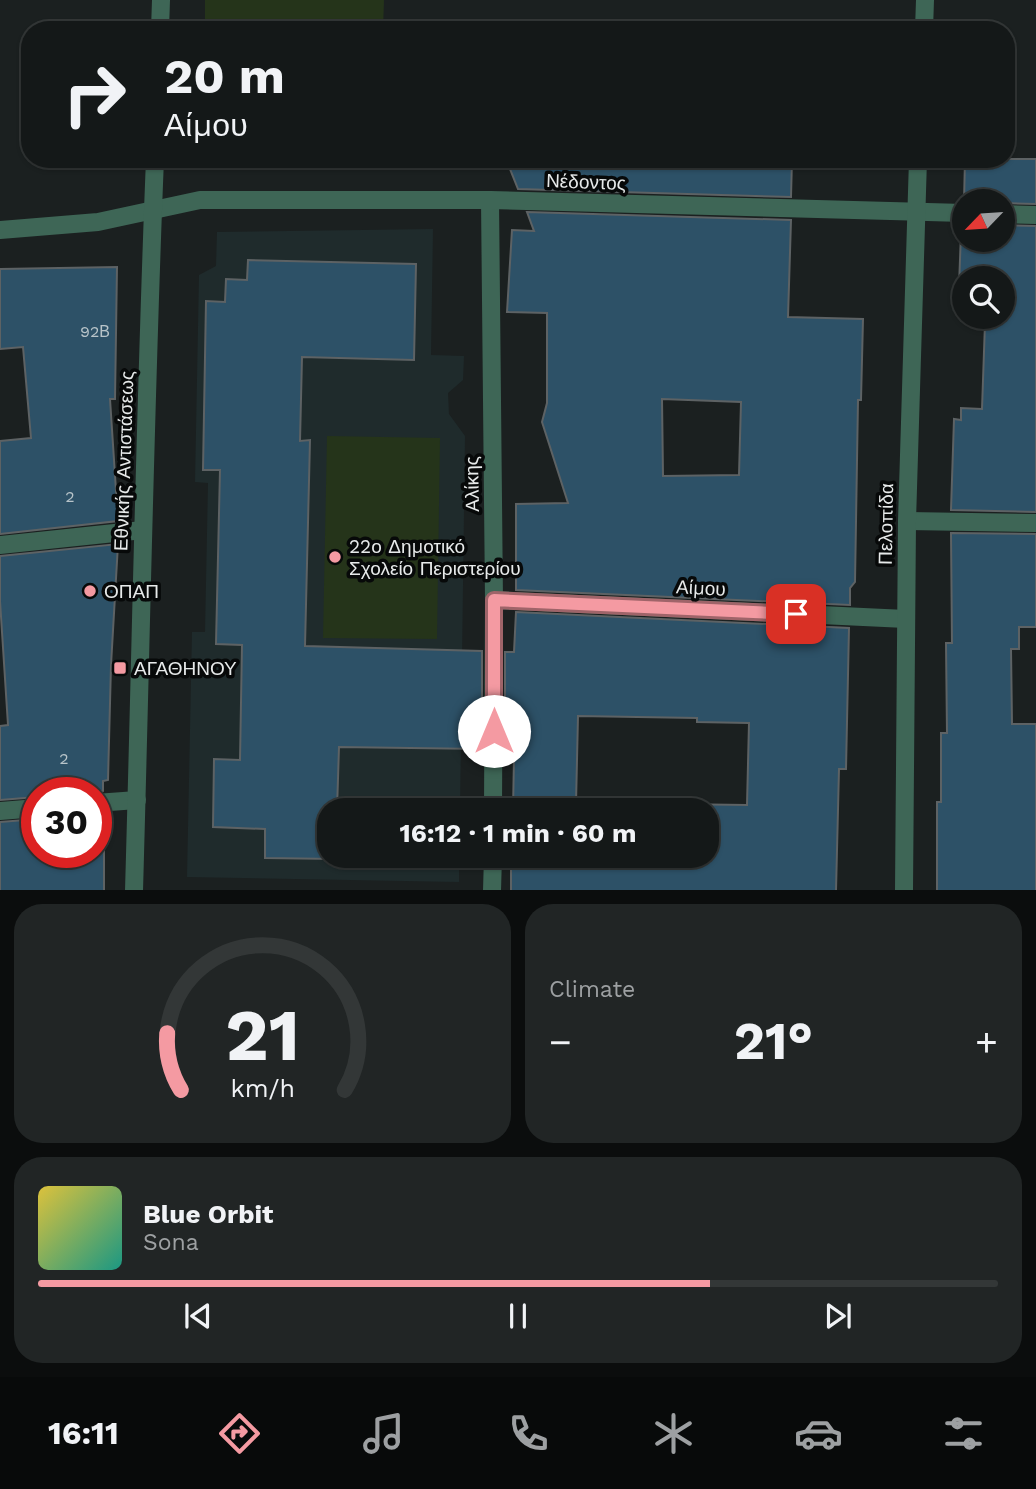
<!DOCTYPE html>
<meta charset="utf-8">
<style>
body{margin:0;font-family:"Work Sans",sans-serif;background:#212525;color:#f1f3f6;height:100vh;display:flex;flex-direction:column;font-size:26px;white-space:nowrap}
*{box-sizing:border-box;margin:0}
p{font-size:23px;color:#9da0a2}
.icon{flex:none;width:38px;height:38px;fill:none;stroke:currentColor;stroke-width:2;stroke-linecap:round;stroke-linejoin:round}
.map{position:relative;height:890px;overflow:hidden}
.panel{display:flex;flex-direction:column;gap:14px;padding:14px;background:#0b0d0d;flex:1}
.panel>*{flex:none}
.hud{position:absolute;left:21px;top:21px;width:994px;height:147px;border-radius:28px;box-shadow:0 2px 5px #0004,0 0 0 2px #333737;background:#141818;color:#f1f3f6;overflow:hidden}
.needle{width:46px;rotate:245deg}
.controls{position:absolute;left:952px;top:189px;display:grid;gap:14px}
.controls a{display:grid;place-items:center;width:63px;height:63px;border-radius:50%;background:#141818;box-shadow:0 2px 5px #0004,0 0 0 2px #333737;font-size:35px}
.speed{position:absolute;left:21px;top:777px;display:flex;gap:14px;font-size:35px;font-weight:700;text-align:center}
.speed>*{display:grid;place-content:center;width:91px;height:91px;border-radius:50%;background:#141818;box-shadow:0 2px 5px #0004,0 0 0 2px #333737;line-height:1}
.speed .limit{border:10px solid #d22;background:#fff;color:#111}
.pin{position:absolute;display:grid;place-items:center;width:60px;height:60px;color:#fff;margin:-30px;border-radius:14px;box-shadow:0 4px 10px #0006}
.me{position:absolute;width:77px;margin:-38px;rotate:0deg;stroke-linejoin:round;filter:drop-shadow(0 0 5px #0008)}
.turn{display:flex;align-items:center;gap:24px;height:147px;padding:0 28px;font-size:32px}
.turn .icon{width:91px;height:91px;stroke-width:2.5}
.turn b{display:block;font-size:49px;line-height:60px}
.big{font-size:52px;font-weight:700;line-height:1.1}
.panel .tile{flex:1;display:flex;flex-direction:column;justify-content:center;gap:10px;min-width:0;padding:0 24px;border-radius:28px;background:#212525}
.panel .dial{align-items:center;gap:0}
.dial svg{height:182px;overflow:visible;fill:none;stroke:#333737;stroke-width:7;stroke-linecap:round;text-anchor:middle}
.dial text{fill:#f1f3f6;stroke:none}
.song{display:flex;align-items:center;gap:21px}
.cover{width:84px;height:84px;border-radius:10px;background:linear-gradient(135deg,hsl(50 70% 55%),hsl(170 70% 35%))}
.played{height:7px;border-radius:4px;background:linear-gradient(90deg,#f49aa2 70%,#333737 70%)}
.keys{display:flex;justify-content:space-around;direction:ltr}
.heat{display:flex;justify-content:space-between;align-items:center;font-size:38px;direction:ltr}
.panel .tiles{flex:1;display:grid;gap:14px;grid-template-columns:1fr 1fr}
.tile:last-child{grid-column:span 2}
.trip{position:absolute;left:317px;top:798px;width:402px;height:70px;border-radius:28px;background:#141818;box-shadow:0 2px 5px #0004,0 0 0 2px #333737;font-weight:700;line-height:70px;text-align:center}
.menu{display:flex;height:112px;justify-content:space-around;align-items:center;background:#080a0a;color:#9da0a2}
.menu .icon{width:49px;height:49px}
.menu .on{color:#f49aa2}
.menu b{font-size:32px;color:#f1f3f6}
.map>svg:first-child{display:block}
.built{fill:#1f2b2c}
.green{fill:#25341a}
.building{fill:#2d5167;stroke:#5d6264;stroke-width:2;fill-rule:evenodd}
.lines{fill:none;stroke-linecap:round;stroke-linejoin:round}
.minor{stroke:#3e6656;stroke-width:18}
.route-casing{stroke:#9f6469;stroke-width:18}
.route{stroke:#f49aa2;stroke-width:12}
.poi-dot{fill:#f49aa2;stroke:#070909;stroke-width:2.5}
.labels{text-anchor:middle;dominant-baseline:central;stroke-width:7;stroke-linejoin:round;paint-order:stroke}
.number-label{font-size:16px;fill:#b8c4c9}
.street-label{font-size:19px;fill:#e7eaea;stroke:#070909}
.poi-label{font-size:19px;fill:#e7eaea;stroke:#070909;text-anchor:start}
</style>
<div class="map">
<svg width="1036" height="891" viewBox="0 0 1036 891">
<rect width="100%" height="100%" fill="#1b2020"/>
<polygon class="built" points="433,229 431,355 464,356 463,380 448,393 449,414 465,436 460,810 329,810 329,856 459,856 459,882 187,877 192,632 205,632 208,483 195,482 199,275 216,266 217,232"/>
<g class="green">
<polygon points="205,0 384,0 383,30 205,30"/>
<polygon points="204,159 378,159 378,168 204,163"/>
<polygon points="327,436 440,438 437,639 323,638"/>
</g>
<g class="building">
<polygon points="506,159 792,159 791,197 518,189"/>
<polygon points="965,159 1036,159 1036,204 1003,203 1003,201 964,202"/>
<path d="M 527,212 L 791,220 L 788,317 L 863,319 L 861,400 L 858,400 L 855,582 L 850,588 L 850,605 L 516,590 L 516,504 L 568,503 L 542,422 L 547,403 L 547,313 L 507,312 L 512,230 L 534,231 ZM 662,399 L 741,402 L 739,475 L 663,476 Z"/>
<polygon points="964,224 964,240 1003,240 1003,225 1036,226 1036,512 951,510 954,419 961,420 961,408 982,409 985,323 966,322 966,317 1003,317 1003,278 964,278 964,315 958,314 961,232 964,232"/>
<polygon points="248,260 416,264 414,360 302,357 300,441 310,440 305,646 482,651 482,749 339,747 337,810 329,810 329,856 336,856 336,859 265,858 265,829 213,827 214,759 240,760 242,645 216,644 220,470 203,470 206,301 225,302 226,279 247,280"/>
<polygon points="117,267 115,399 110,399 118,521 0,534 0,441 31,438 23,347 0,349 0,269"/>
<polygon points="951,533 1036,534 1036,627 1019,627 1019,649 1011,649 1012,724 1036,724 1036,891 937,891 937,802 941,802 941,733 947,733 946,643 952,643"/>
<polygon points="118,544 111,665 108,780 103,781 103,791 92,793 37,793 37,797 0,800 0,726 8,725 0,601 0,556"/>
<path d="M 516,612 L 849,628 L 846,769 L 839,769 L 836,891 L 511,891 L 511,856 L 707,856 L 707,810 L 513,810 L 514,757 L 512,757 L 512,750 L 505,750 L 505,652 L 514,652 ZM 578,716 L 697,718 L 697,722 L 749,723 L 747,805 L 673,804 L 673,806 L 576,804 Z"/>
<polygon points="96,814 104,814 104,891 0,891 0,822 37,819 37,852 96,852"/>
</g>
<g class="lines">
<g class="minor">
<polyline points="160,30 161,0"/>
<polyline points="924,30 925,0"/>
<polyline points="490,200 494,600 493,810"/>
<polyline points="1003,214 1036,215"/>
<polyline points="0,230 98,222 200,200 490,200 964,213"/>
<polyline points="907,521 1036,523"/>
<polyline points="0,545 143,530"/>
<polyline points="494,600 906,619"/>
<polyline points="96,803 137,800"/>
<polyline points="0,811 37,808"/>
<path d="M 134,891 C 141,647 145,403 155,159"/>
<polyline points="492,891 493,856"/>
<polyline points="904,891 907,521 918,159"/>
</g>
</g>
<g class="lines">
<defs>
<polyline id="route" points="494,731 494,600 796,614"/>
</defs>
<use href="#route" class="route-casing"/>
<use href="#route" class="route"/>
</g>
<g class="poi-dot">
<circle cx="335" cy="557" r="7"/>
<circle cx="90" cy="591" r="7"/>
<rect x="113" y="661" width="14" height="14" rx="3.5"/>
</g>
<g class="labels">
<g class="number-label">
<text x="95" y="331">92Β</text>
<text x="70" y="496">2</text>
<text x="64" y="758">2</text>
</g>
<g class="street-label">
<text transform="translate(586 182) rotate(2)">Νέδοντος</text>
<text transform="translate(124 461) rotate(-88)">Εθνικής Αντιστάσεως</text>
<text transform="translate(472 484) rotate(-91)">Αλίκης</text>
<text transform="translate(886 524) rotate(-89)">Πελοπίδα</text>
<text transform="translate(701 588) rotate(3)">Αίμου</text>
</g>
<g class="poi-label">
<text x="349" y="546">22ο Δημοτικό<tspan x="349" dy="22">Σχολείο Περιστερίου</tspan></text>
<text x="104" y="591">ΟΠΑΠ</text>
<text x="134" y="668">ΑΓΑΘΗΝΟΥ</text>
</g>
</g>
</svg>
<div class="controls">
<a><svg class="needle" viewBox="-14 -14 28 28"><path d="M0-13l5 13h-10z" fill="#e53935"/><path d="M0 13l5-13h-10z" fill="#9da0a2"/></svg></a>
<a><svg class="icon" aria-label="search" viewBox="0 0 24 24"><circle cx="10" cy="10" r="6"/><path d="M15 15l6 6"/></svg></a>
</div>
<div class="speed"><div class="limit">30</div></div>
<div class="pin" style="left:796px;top:614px;background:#d93025"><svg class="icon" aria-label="arrive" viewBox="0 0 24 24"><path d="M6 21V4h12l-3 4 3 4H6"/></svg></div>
<svg class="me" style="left:494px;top:731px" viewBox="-20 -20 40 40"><circle r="19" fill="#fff"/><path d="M0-13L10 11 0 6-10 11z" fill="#f49aa2"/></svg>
<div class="trip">16:12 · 1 min · 60 m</div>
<div class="hud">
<div class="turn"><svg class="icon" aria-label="right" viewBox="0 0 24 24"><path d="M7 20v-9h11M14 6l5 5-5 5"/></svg><div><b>20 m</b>Αίμου</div></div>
</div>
</div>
<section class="panel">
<div class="tiles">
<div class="tile dial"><svg viewBox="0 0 100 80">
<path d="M14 69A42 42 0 1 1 86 69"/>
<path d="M14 69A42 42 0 0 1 8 44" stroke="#f49aa2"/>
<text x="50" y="56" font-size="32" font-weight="700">21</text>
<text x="50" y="72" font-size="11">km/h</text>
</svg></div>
<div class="tile"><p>Climate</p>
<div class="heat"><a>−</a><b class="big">21°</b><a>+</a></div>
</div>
<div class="tile">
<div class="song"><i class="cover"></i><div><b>Blue Orbit</b><p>Sona</p></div></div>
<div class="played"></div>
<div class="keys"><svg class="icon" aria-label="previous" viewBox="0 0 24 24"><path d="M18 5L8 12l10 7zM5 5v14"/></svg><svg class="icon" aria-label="pause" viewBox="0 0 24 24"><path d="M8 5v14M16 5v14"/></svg><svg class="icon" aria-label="next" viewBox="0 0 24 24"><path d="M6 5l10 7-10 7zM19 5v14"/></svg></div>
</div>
</div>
</section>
<nav class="menu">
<b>16:11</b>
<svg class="icon on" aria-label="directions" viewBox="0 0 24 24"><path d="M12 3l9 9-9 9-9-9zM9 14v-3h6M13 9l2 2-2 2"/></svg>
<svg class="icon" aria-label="music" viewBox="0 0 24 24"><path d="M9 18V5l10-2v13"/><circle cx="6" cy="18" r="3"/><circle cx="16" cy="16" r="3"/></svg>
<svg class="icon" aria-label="phone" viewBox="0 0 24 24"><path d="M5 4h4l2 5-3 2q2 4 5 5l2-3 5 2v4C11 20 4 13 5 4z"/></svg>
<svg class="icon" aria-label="climate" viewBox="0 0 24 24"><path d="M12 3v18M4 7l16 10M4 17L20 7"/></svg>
<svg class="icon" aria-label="car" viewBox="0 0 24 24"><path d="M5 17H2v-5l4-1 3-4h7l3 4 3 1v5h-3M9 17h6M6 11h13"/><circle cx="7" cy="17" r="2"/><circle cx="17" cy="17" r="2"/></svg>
<svg class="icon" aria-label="filters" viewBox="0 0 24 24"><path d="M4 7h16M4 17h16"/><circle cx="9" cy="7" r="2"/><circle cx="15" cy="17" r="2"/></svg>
</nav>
